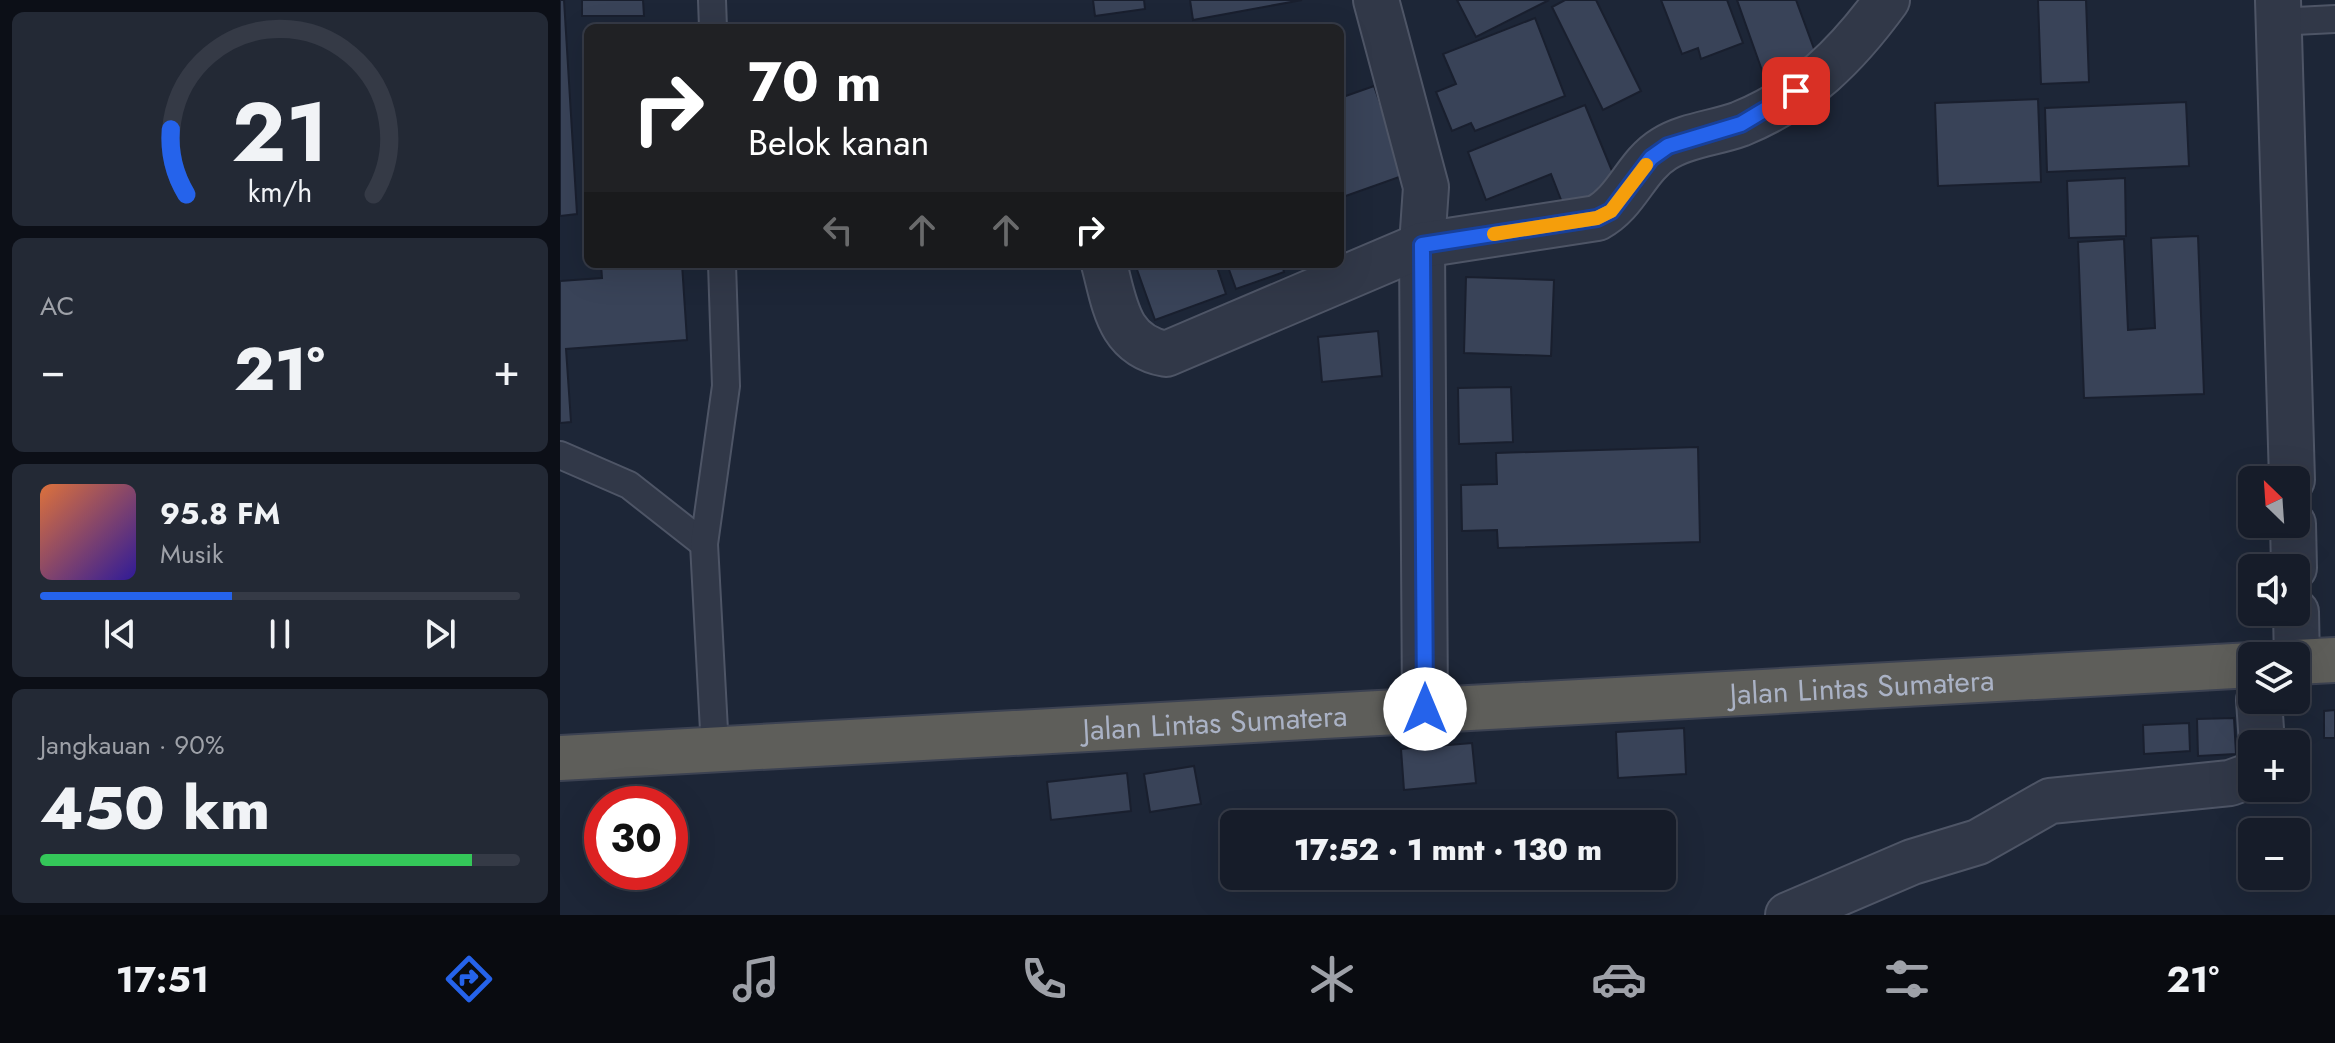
<!DOCTYPE html>
<html lang="id">
<meta charset="utf-8">
<style>
body{margin:0;font-family:Jost,sans-serif;background:#232935;color:#f1f3f6;height:100vh;display:flex;flex-direction:column;font-size:30px;white-space:nowrap}
*{box-sizing:border-box;margin:0}
p{font-size:26px;color:#9ea1a8}
.icon{flex:none;width:44px;height:44px;fill:none;stroke:currentColor;stroke-width:2;stroke-linecap:round;stroke-linejoin:round}
.map{position:relative;flex:1;overflow:hidden}
.details{display:flex;flex-direction:column;gap:12px;padding:12px;background:#0c0f17;width:560px}
.details>*{flex:none}
.banner{position:absolute;left:24px;top:24px;width:760px;height:244px;border-radius:12px;box-shadow:0 8px 32px #0002,0 0 0 2px #353a46;background:#202124;color:#fff;overflow:hidden}
.needle{width:52px;rotate:335deg}
.controls{position:absolute;left:1678px;top:466px;display:grid;gap:16px}
.controls a{display:grid;place-items:center;width:72px;height:72px;border-radius:12px;background:#161c29;box-shadow:0 8px 32px #0002,0 0 0 2px #353a46;font-size:40px}
.speed{position:absolute;left:24px;top:786px;display:flex;gap:16px;font-size:40px;font-weight:700;text-align:center}
.speed>*{display:grid;place-content:center;width:104px;height:104px;border-radius:50%;background:#161c29;box-shadow:0 8px 32px #0002,0 0 0 2px #353a46;line-height:1}
.speed .limit{border:12px solid #d22;background:#fff;color:#111}
.pin{position:absolute;display:grid;place-items:center;width:68px;height:68px;color:#fff;margin:-34px;border-radius:16px;box-shadow:0 4px 12px #0006}
.me{position:absolute;width:88px;margin:-44px;rotate:0deg;stroke-linejoin:round;filter:drop-shadow(0 0 6px #0008)}
.turn{display:flex;align-items:center;gap:28px;height:168px;padding:0 32px;font-size:36px}
.turn .icon{width:104px;height:104px;stroke-width:2.5}
.turn b{display:block;font-size:56px;line-height:68px}
.lanes{display:flex;align-items:center;height:76px;padding:0 32px;background:#0003;justify-content:center;gap:40px;direction:ltr}
.lanes .off{opacity:.35}
.big{font-size:60px;font-weight:800;line-height:1.1}
.details .widget{flex:1;display:flex;flex-direction:column;justify-content:center;gap:12px;min-width:0;padding:0 28px;border-radius:12px;background:#232935}
.details .dial{align-items:center;gap:0}
.dial svg{height:208px;overflow:visible;fill:none;stroke:#353a46;stroke-width:7;stroke-linecap:round;text-anchor:middle}
.dial text{fill:#f1f3f6;stroke:none}
.song{display:flex;align-items:center;gap:24px}
.cover{width:96px;height:96px;border-radius:12px;background:linear-gradient(135deg,hsl(20 70% 55%),hsl(250 70% 35%))}
.played{height:8px;border-radius:4px;background:linear-gradient(90deg,#2563eb 40%,#353a46 40%)}
.keys{display:flex;justify-content:space-around;direction:ltr}
.heat{display:flex;justify-content:space-between;align-items:center;font-size:44px;direction:ltr}
.charge{height:12px;border-radius:6px;background:linear-gradient(90deg,#34c759 90%,#353a46 0)}
.trip{position:absolute;left:660px;top:810px;width:456px;height:80px;border-radius:12px;background:#161c29;box-shadow:0 8px 32px #0002,0 0 0 2px #353a46;font-weight:800;line-height:80px;text-align:center}
.tab-bar{display:flex;height:128px;justify-content:space-around;align-items:center;background:#090b10;color:#9ea1a8}
.tab-bar .icon{width:56px;height:56px}
.tab-bar .current{color:#2563eb}
.tab-bar b{font-size:36px;color:#f1f3f6}
main{display:flex;flex:1;min-height:0}
.map>svg:first-child{display:block}
.building{fill:#394358;stroke:#191f2e;stroke-width:2}
.lines{fill:none;stroke-linecap:round;stroke-linejoin:round}
.service-casing{stroke:#4e5566;stroke-width:30}
.minor-casing{stroke:#4e5566;stroke-width:48}
.trunk-casing{stroke:#3c4252;stroke-width:48}
.service{stroke:#313848;stroke-width:26}
.minor{stroke:#313848;stroke-width:44}
.trunk{stroke:#5e5e5a;stroke-width:44}
.route-casing{stroke:#184099;stroke-width:20}
.route{stroke:#2563eb;stroke-width:14}
.slow{stroke:#f59e0b;stroke-width:14}
.labels{text-anchor:middle;dominant-baseline:central;stroke-width:8;stroke-linejoin:round;paint-order:stroke}
.street-label{font-size:30px;fill:#aab2c5;stroke:#171d2c}
</style>
<main>
<section class="details">
<div class="widget dial"><svg viewBox="0 0 100 80">
<path d="M14 69A42 42 0 1 1 86 69"/>
<path d="M14 69A42 42 0 0 1 8 44" stroke="#2563eb"/>
<text x="50" y="56" font-size="32" font-weight="700">21</text>
<text x="50" y="72" font-size="11">km/h</text>
</svg></div>
<div class="widget"><p>AC</p>
<div class="heat"><a>−</a><b class="big">21°</b><a>+</a></div>
</div>
<div class="widget">
<div class="song"><i class="cover"></i><div><b>95.8 FM</b><p>Musik</p></div></div>
<div class="played"></div>
<div class="keys"><svg class="icon" aria-label="previous" viewBox="0 0 24 24"><path d="M18 5L8 12l10 7zM5 5v14"/></svg><svg class="icon" aria-label="pause" viewBox="0 0 24 24"><path d="M8 5v14M16 5v14"/></svg><svg class="icon" aria-label="next" viewBox="0 0 24 24"><path d="M6 5l10 7-10 7zM19 5v14"/></svg></div>
</div>
<div class="widget"><p>Jangkauan · 90%</p><b class="big">450 km</b><div class="charge"></div></div>
</section>
<div class="map">
<svg width="1775" height="915" viewBox="0 0 1775 915">
<rect width="100%" height="100%" fill="#1d2637"/>
<g class="building">
<polygon points="0,0 4,0 17,214 0,216"/>
<polygon points="22,0 83,0 84,16 22,16"/>
<polygon points="533,0 584,0 585,9 535,16"/>
<polygon points="630,0 742,0 633,20"/>
<polygon points="897,0 989,0 916,37"/>
<polygon points="1005,0 1036,0 1081,91 1043,110 992,7"/>
<polygon points="1101,0 1167,0 1183,43 1141,59 1138,48 1122,54"/>
<polygon points="1177,0 1236,0 1257,57 1204,76"/>
<polygon points="1478,0 1526,0 1529,82 1481,84"/>
<polygon points="975,18 1005,96 915,131 911,123 892,131 876,92 896,84 883,54"/>
<polygon points="814,86 845,175 780,198 780,98"/>
<polygon points="1478,99 1481,182 1378,186 1375,103"/>
<polygon points="1626,102 1629,166 1487,172 1485,108"/>
<polygon points="1025,105 1059,188 1005,210 991,174 926,200 908,152"/>
<polygon points="1565,178 1566,236 1509,238 1507,181"/>
<polygon points="1638,236 1644,394 1524,398 1518,242 1564,239 1568,330 1595,328 1591,238"/>
<polygon points="41,264 122,264 127,340 6,349 11,422 0,423 0,281 42,278"/>
<polygon points="575,264 656,264 666,294 595,320"/>
<polygon points="667,264 722,264 724,272 676,289"/>
<polygon points="906,277 994,280 991,356 904,353"/>
<polygon points="818,331 822,376 762,382 758,337"/>
<polygon points="951,387 953,442 899,444 898,388"/>
<polygon points="1138,447 1140,542 938,548 937,530 902,531 901,485 937,484 936,453"/>
<polygon points="1775,710 1775,738 1764,738 1764,711"/>
<polygon points="1674,718 1676,754 1638,756 1637,719"/>
<polygon points="1629,723 1630,751 1584,754 1583,725"/>
<polygon points="1124,728 1126,774 1058,778 1056,732"/>
<polygon points="912,743 916,783 844,790 841,749"/>
<polygon points="634,766 641,804 590,812 584,774"/>
<polygon points="567,773 571,811 491,820 487,782"/>
</g>
<g class="lines">
<defs>
<g id="service">
<polyline points="152,0 153,28"/>
<polyline points="1718,22 1775,19"/>
<polyline points="0,455 69,485 144,544"/>
<polyline points="155,749 144,544 166,386 162,264"/>
</g>
<g id="minor">
<polyline points="816,0 866,187 862,245 865,709"/>
<polyline points="1718,0 1732,480"/>
<path d="M 544,264 C 555,305 558,345 606,354 L 862,245 L 1037,218 C 1067,202 1076,166 1104,149 C 1126,135 1156,133 1180,124 C 1244,98 1287,55 1327,0"/>
<polyline points="1733,524 1734,568"/>
<polyline points="1736,612 1737,662"/>
<polyline points="1699,700 1702,744"/>
<polyline points="1228,915 1352,862 1418,842 1490,801 1670,783 1692,775"/>
</g>
<g id="trunk">
<polyline points="1736,662 1775,660"/>
<path id="s1" d="M 0,758 L 1692,665"/>
</g>
</defs>
<use href="#service" class="service-casing"/>
<use href="#minor" class="minor-casing"/>
<use href="#trunk" class="trunk-casing"/>
<use href="#service" class="service"/>
<use href="#minor" class="minor"/>
<use href="#trunk" class="trunk"/>
</g>
<g class="lines">
<defs>
<polyline id="route" points="865,709 862,245 1037,218 1051,211 1091,158 1108,146 1181,124 1236,91"/>
</defs>
<use href="#route" class="route-casing"/>
<use href="#route" class="route"/>
<polyline class="slow" points="934,234 1037,218 1051,211 1086,165"/>
</g>
<g class="labels">
<g class="street-label">
<text stroke="none"><textPath href="#s1" startOffset="1304">Jalan Lintas Sumatera</textPath></text>
<text stroke="none"><textPath href="#s1" startOffset="656">Jalan Lintas Sumatera</textPath></text>
</g>
</g>
</svg>
<div class="controls">
<a><svg class="needle" viewBox="-14 -14 28 28"><path d="M0-13l5 13h-10z" fill="#e53935"/><path d="M0 13l5-13h-10z" fill="#9ea1a8"/></svg></a>
<a><svg class="icon" aria-label="sound" viewBox="0 0 24 24"><path d="M4 9h4l5-4v14l-5-4H4zM17 9q2 3 0 6"/></svg></a>
<a><svg class="icon" aria-label="layers" viewBox="0 0 24 24"><path d="M12 4l9 5-9 5-9-5zM3 14l9 5 9-5"/></svg></a>
<a>+</a>
<a>−</a>
</div>
<div class="speed"><div class="limit">30</div></div>
<div class="pin" style="left:1236px;top:91px;background:#d93025"><svg class="icon" aria-label="arrive" viewBox="0 0 24 24"><path d="M6 21V4h12l-3 4 3 4H6"/></svg></div>
<svg class="me" style="left:865px;top:709px" viewBox="-20 -20 40 40"><circle r="19" fill="#fff"/><path d="M0-13L10 11 0 6-10 11z" fill="#2563eb"/></svg>
<div class="trip">17:52 · 1 mnt · 130 m</div>
<div class="banner">
<div class="turn"><svg class="icon" aria-label="right" viewBox="0 0 24 24"><path d="M7 20v-9h11M14 6l5 5-5 5"/></svg><div><b>70 m</b>Belok kanan</div></div>
<div class="lanes"><svg class="icon off" aria-label="left" viewBox="0 0 24 24"><path d="M17 20v-9H6M10 6l-5 5 5 5"/></svg><svg class="icon off" aria-label="ahead" viewBox="0 0 24 24"><path d="M12 20V5M6 11l6-6 6 6"/></svg><svg class="icon off" aria-label="ahead" viewBox="0 0 24 24"><path d="M12 20V5M6 11l6-6 6 6"/></svg><svg class="icon" aria-label="right" viewBox="0 0 24 24"><path d="M7 20v-9h11M14 6l5 5-5 5"/></svg></div>
</div>
</div>
</main>
<nav class="tab-bar">
<b>17:51</b>
<svg class="icon current" aria-label="directions" viewBox="0 0 24 24"><path d="M12 3l9 9-9 9-9-9zM9 14v-3h6M13 9l2 2-2 2"/></svg>
<svg class="icon" aria-label="music" viewBox="0 0 24 24"><path d="M9 18V5l10-2v13"/><circle cx="6" cy="18" r="3"/><circle cx="16" cy="16" r="3"/></svg>
<svg class="icon" aria-label="phone" viewBox="0 0 24 24"><path d="M5 4h4l2 5-3 2q2 4 5 5l2-3 5 2v4C11 20 4 13 5 4z"/></svg>
<svg class="icon" aria-label="climate" viewBox="0 0 24 24"><path d="M12 3v18M4 7l16 10M4 17L20 7"/></svg>
<svg class="icon" aria-label="car" viewBox="0 0 24 24"><path d="M5 17H2v-5l4-1 3-4h7l3 4 3 1v5h-3M9 17h6M6 11h13"/><circle cx="7" cy="17" r="2"/><circle cx="17" cy="17" r="2"/></svg>
<svg class="icon" aria-label="filters" viewBox="0 0 24 24"><path d="M4 7h16M4 17h16"/><circle cx="9" cy="7" r="2"/><circle cx="15" cy="17" r="2"/></svg>
<b>21°</b>
</nav>
